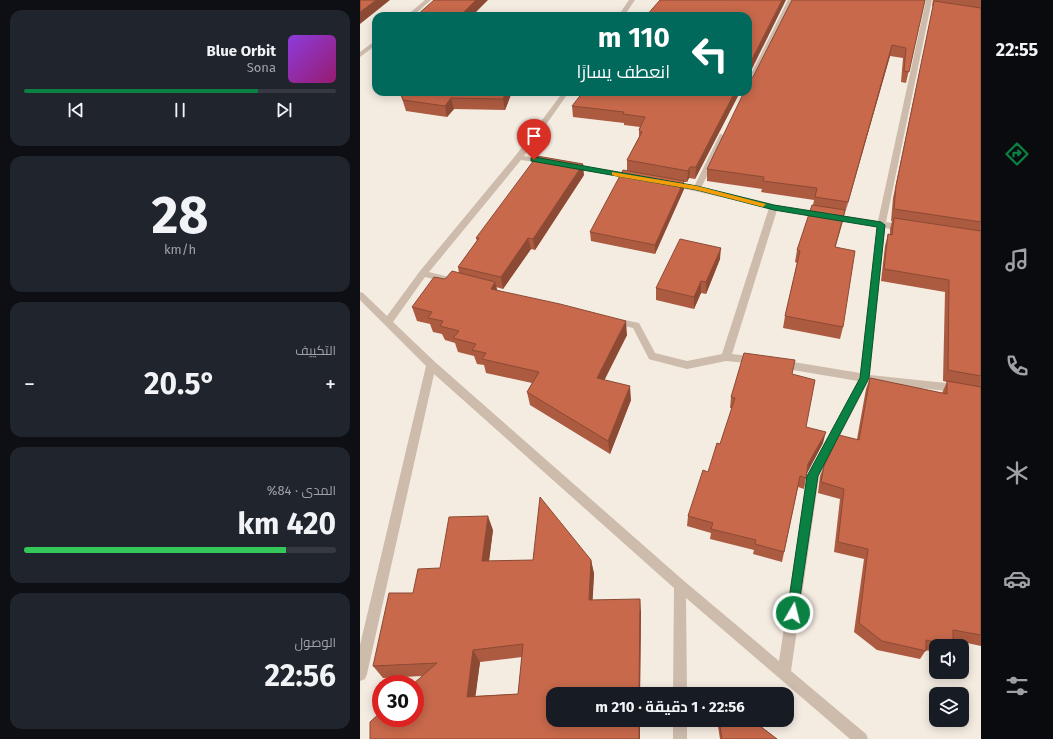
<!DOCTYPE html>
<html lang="ar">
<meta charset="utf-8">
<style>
body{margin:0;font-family:"Fira Sans",Cairo,sans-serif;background:#20242c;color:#f1f3f6;direction:rtl;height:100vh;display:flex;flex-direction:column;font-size:15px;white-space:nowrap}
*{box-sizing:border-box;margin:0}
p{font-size:13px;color:#9ea1a6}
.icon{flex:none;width:22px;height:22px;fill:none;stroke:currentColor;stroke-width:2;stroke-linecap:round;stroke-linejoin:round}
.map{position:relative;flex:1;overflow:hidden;direction:ltr}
.details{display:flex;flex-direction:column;gap:10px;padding:10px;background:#0d0f14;width:360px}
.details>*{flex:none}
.guide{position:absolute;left:12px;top:12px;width:380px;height:84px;border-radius:12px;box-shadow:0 2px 10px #0003;direction:rtl;background:#00695c;color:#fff;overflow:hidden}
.buttons{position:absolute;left:569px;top:639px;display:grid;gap:8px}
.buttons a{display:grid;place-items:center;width:40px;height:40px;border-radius:8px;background:#171b24;box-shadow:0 2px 10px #0003;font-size:20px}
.speed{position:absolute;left:12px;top:675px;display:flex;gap:8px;font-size:20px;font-weight:700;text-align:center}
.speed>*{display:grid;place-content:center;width:52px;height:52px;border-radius:50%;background:#171b24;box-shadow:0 2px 10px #0003;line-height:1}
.speed .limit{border:6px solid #d22;background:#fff;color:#111}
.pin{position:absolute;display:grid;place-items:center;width:34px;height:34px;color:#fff;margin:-41px -17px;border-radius:50% 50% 50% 0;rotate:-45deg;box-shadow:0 0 4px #0007}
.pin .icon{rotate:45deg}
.me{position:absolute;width:44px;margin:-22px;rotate:8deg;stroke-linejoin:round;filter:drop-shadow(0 0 3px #0008)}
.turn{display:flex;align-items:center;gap:14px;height:84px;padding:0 16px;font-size:18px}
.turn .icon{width:52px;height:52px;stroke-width:2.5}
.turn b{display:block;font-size:28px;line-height:34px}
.big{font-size:30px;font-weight:700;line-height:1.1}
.details .tile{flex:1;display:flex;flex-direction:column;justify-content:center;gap:6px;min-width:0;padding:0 14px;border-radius:12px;background:#20242c}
.details .dial{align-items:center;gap:0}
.dial b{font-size:52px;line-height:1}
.song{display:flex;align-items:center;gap:12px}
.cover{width:48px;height:48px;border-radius:6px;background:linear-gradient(135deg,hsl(270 70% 55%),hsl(320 70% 35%))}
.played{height:4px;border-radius:2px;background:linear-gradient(90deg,#0b8043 75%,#363941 75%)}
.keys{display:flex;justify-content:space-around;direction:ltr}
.heat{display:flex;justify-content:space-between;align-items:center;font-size:22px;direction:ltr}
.charge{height:6px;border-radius:3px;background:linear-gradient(90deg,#34c759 84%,#363941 0)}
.trip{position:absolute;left:186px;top:687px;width:248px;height:40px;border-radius:12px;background:#171b24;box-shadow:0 2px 10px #0003;font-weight:700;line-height:40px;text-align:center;direction:rtl}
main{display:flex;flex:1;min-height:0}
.menu{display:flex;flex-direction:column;width:72px;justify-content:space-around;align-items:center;background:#090b0e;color:#9ea1a6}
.menu .icon{width:28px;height:28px}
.menu .on{color:#0b8043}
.menu b{font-size:18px;color:#f1f3f6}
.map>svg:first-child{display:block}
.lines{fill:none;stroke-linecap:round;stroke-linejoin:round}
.minor{fill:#cdbbac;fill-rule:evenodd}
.wall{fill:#ac5a40;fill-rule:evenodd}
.shaded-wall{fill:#8c4a34}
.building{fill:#c8694b;stroke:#8c4a34;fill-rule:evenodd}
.route{fill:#0b8043;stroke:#07532c}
.slow{fill:#f59e0b}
</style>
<main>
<nav class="menu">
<b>22:55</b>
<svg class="icon on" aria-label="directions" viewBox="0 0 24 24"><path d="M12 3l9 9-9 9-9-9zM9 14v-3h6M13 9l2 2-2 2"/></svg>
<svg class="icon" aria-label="music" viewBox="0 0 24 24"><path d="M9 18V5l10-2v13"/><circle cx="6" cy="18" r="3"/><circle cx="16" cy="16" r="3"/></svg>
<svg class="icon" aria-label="phone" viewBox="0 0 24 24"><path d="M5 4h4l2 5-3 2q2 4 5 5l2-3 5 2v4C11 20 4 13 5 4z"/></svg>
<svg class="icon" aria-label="climate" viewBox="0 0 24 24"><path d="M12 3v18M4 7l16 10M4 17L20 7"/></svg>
<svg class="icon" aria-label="car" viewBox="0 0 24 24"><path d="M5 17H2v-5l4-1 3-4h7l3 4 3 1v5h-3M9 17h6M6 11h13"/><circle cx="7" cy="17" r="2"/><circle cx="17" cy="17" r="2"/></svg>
<svg class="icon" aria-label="filters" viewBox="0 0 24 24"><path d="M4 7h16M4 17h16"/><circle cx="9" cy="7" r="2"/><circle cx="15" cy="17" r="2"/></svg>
</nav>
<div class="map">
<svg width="621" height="739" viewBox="0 0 621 739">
<rect width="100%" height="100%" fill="#f4ebe1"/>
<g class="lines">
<g class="minor">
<polygon points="65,0 71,0 53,16 46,16"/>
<polygon points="269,0 275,0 264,16 258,16"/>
<polygon points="428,0 434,0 391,87 388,89 388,80"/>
<polygon points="566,0 572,0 526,222 544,225 548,228 544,231 525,228 510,375 586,383 621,390 621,398 586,391 508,382 459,476 431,671 506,734 508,739 490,739 326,598 327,694 313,694 314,588 74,374 7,674 5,679 0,681 0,645 66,366 0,300 0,292 3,293 27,316 60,271 156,155 203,92 209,92 164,156 189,160 189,164 161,160 69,272 101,280 102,282 101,284 98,285 65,277 33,322 75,362 324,581 419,661 447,476 498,381 421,368 416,364 421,360 500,373 517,226 417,210 372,354 399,357 401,360 399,363 396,364 366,361 327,369 292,360 289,359 273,328 252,323 250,321 255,318 279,323 295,353 327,361 362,354 409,208 312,186 308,184 312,182 334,187 360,134 367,136 341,188 414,205 518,221"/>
<polygon points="16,40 16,45 0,57 0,52"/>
<polygon points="207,164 273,175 277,177 273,179 210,168 207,168"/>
<rect x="313" y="720" width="14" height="19"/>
</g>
</g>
<g class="wall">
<polygon points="565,0 546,83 541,82 543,58 530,56 475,247 483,327 480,339 423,328 425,316 437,263 435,262 437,250 453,205 454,200 401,192 402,189 347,181 347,169"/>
<polygon points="573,0 621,0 621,646 593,640 593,646 576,646 576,653 566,650 560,659 517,650 494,632 504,559 474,552 480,499 458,493 460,476 464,466 497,439 506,389 510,378 582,393 587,382 583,381 585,292 521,281 525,246 528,234 530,235 530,229 532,221 531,221 533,198 573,6 572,6"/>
<polygon points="40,92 152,92 145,110 94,109 87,117 46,111"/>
<polygon points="380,92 335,179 329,178 327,182 324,182 324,189 295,254 231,241 230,232 267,171 267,160 279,137 279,130 280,127 264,125 264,123 213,117 212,106"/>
<polygon points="224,175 175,250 171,249 143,289 136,287 137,290 267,335 244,380 271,400 250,454 170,405 167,392 172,383 126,373 124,365 117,364 114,356 98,352 95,343 85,340 82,334 73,332 70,324 57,321 52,307 85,279 99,273 98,267 117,241 116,238"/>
<polygon points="360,259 346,294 341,293 334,309 296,300 296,288"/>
<polygon points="432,374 446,427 463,443 447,473 444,489 438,487 422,562 393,554 394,550 350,539 351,533 327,526 328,516 360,444 372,408 370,408 371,397"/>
<path d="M 133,530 L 129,561 L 231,560 L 234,574 L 232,600 L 281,612 L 280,694 L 193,694 L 193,720 L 280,720 L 280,739 L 10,739 L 62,676 L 23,678 L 13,666 L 80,568 ZM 162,657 L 158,694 L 115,696 L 120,662 Z"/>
<polygon points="357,720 392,720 417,739 360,739"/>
</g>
<g class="shaded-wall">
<polygon points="16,0 30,0 0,24 0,12"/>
<polygon points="116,0 128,0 112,16 100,16"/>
<polygon points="422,0 426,0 388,77 388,67"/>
<polygon points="532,45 530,56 485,214 488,202"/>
<polygon points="146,92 152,92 145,110 143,99"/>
<polygon points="375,92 380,92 335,179 336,167"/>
<polygon points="91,98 94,109 87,117 85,106"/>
<polygon points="223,164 224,175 175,250 173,239"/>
<polygon points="330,167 329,178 327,182 328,171"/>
<polygon points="324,181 324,189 295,254 295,245"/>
<polygon points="485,210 483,221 472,259 475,247"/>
<polygon points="168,238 171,249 143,289 141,277"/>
<polygon points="361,248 360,259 346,294 346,282"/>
<polygon points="341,281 341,293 334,309 334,297"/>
<polygon points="135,282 139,296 131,289"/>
<polygon points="266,321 267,335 239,391 237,378"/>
<polygon points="270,386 271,400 250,454 248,441"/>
<polygon points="466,432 463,443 446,475 448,464"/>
<polygon points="128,516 133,530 127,575 122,561"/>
<polygon points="231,560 234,574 232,613 229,600"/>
<polygon points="280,599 281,612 280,694 279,694"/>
<polygon points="113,650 120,662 114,708 107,697"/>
<rect x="279" y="720" width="1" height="19"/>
</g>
<g class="building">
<polygon points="0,0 16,0 0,12"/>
<polygon points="74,0 116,0 100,16 56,16"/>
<polygon points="300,0 422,0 388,67 388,16 286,16"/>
<polygon points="432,0 565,0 549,72 544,71 546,48 532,45 488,202 455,197 457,188 403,181 404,177 347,169 384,92 388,92 388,83 390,79 393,77"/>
<polygon points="574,1 621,8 621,222 534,209 536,186"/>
<polygon points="40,92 146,92 143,99 91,98 85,106 43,100"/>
<polygon points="223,92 375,92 336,167 330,167 328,171 267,160 282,132 279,130 285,117 263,114 264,112 212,106"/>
<polygon points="177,156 223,164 173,239 168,238 141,277 98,267 119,238 116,238"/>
<polygon points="263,170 324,181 295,245 230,232"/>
<polygon points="452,205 485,210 475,247 495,251 483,327 425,316 440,251 437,250"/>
<polygon points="534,218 621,231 621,376 588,370 589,280 524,269 528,234 532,235"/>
<polygon points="320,239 361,248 346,282 341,281 334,297 296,288"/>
<polygon points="92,271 135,282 131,289 200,304 266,321 237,378 270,386 248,441 167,392 179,372 122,359 126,353 112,350 116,344 93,338 99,331 80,326 83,321 68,318 72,312 52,307 74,277 85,279"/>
<polygon points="384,353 435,360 432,374 455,380 446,427 466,432 448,464 446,478 440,476 424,552 395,544 396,540 351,529 353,523 328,516 343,470 348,472 357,443 360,444 375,398 371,397"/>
<polygon points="510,378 587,394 587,381 621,387 621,635 593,630 593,646 566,640 566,651 522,641 499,623 508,549 478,542 484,489 461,482 464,466 479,435 499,440"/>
<path d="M 180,497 L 231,560 L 229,600 L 280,599 L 279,694 L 193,694 L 193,720 L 279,720 L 279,739 L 10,739 L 10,722 L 21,712 L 21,718 L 55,718 L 55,684 L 53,684 L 77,663 L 13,666 L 29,593 L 53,593 L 58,569 L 80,568 L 89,517 L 128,516 L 122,561 L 173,560 ZM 163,644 L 158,694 L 107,697 L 113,650 Z"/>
<polygon points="359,720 392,720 417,739 362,739"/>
</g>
<polygon class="route" points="174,157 337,186 414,205 521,222 525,225 509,378 458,476 437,617 433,618 428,617 427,613 447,476 500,378 517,227 414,210 337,190 171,161 171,158"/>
<polygon class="slow" points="252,172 337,186 406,204 403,207 337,190 255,176 252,175"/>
</svg>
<div class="buttons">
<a><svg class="icon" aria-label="sound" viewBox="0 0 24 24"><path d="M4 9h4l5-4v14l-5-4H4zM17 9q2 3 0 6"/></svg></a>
<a><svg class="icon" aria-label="layers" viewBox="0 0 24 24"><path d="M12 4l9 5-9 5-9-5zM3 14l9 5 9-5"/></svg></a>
</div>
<div class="speed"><div class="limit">30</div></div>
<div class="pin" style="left:174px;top:160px;background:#d93025"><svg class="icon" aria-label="arrive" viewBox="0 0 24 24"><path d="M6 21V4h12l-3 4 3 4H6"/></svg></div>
<svg class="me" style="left:433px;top:613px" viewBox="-20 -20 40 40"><circle r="17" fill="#0b8043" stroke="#fff" stroke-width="3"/><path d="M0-11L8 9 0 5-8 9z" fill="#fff"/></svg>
<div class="trip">22:56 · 1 دقيقة · 210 m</div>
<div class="guide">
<div class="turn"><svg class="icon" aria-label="left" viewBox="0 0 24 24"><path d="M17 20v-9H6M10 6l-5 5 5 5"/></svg><div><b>110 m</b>انعطف يسارًا</div></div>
</div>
</div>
<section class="details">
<div class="tile">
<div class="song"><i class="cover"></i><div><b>Blue Orbit</b><p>Sona</p></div></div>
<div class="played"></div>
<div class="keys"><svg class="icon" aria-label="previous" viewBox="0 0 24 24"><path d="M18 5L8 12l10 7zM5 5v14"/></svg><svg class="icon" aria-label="pause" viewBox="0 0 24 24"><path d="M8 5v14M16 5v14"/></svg><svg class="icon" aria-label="next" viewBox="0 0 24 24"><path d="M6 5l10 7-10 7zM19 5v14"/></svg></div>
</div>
<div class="tile dial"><b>28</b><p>km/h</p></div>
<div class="tile"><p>التكييف</p>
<div class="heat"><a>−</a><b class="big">20.5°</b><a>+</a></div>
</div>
<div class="tile"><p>المدى · 84%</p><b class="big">420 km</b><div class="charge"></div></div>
<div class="tile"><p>الوصول</p><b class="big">22:56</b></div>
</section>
</main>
